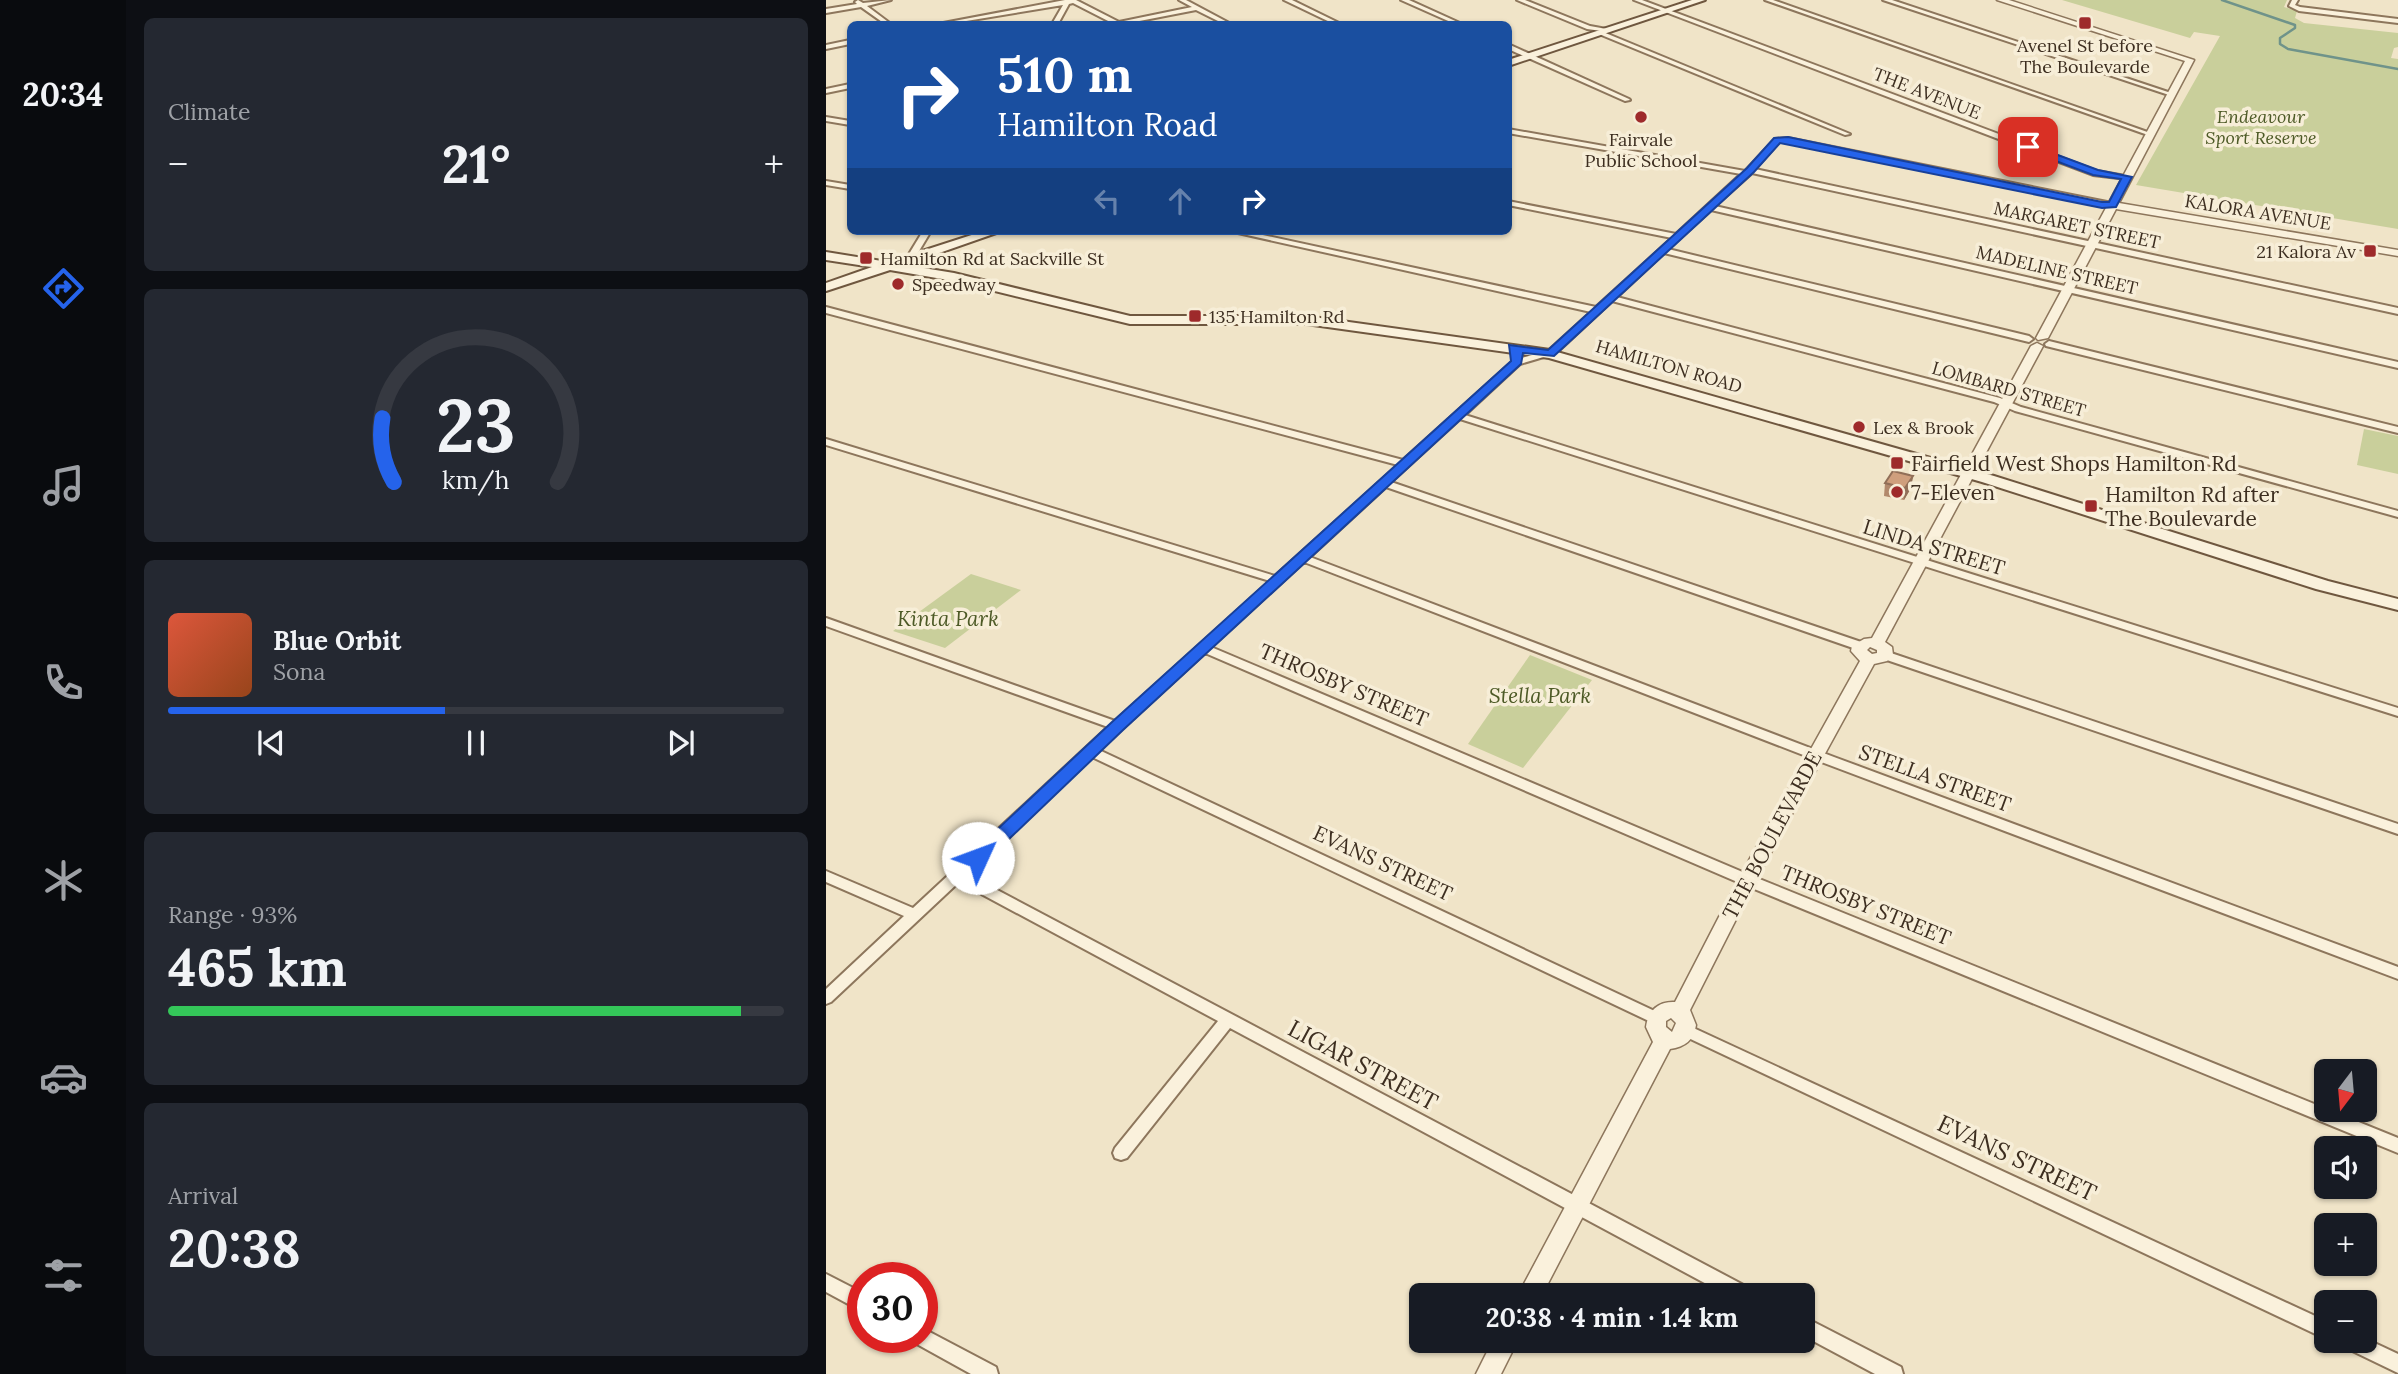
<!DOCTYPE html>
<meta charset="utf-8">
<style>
body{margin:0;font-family:Lora,serif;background:#242831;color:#f1f3f6;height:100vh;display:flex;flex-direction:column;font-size:26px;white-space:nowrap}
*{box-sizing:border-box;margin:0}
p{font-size:23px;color:#9ea1a6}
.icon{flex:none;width:38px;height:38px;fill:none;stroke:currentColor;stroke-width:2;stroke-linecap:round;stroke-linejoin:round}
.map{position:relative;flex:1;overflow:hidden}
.sheet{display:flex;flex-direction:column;gap:18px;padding:18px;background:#0d0f14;width:700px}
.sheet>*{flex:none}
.hud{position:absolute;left:21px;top:21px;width:665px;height:214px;border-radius:10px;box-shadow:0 2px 5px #0004;background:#1a4fa0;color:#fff;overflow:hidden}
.needle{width:46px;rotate:196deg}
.buttons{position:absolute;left:1488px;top:1059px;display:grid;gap:14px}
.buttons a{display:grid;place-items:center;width:63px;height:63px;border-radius:10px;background:#171b24;box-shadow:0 2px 5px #0004;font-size:35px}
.speed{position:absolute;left:21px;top:1262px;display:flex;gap:14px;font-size:35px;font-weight:700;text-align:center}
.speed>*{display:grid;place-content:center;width:91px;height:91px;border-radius:50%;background:#171b24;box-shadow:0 2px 5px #0004;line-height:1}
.speed .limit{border:10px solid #d22;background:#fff;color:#111}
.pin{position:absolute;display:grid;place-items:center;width:60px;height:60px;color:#fff;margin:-30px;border-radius:14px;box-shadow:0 4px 10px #0006}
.me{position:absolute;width:77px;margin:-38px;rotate:47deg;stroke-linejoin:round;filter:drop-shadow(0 0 5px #0008)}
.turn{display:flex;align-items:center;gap:24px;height:147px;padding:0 35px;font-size:32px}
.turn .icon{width:91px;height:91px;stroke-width:2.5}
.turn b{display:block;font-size:49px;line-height:60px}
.lanes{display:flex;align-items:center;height:66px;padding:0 35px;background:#0003;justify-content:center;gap:35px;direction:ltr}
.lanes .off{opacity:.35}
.big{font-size:52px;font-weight:700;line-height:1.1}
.sheet .widget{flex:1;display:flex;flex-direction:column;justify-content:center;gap:10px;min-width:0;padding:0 24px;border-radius:10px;background:#242831}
.sheet .dial{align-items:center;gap:0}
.dial svg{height:182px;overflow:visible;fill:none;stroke:#363941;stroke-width:7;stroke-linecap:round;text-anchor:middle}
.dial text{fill:#f1f3f6;stroke:none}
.song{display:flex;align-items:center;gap:21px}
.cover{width:84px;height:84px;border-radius:10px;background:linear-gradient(135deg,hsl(10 70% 55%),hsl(20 70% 35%))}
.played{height:7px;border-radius:4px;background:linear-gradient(90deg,#2563eb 45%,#363941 45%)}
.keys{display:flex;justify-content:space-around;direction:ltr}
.heat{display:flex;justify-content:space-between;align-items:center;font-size:38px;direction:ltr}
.charge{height:10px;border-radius:5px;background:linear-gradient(90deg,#34c759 93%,#363941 0)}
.trip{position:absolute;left:583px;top:1283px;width:406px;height:70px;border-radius:10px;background:#171b24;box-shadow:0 2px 5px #0004;font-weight:700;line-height:70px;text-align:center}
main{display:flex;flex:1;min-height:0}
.menu{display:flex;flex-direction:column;width:126px;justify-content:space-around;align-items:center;background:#090b0e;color:#9ea1a6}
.menu .icon{width:49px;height:49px}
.menu .selected{color:#2563eb}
.menu b{font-size:32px;color:#f1f3f6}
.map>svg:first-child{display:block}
.green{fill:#c9cf9b}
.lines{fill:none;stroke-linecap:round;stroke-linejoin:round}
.stream{stroke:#6f938a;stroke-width:2.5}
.minor-casing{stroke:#8d765c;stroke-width:4}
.tertiary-casing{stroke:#8d765c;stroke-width:3}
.secondary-casing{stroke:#6f573f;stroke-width:4}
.minor{fill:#faf1dc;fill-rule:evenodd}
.tertiary{fill:#faf1dc;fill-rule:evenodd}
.secondary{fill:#faf1dc;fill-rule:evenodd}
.wall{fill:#b2896c}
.shaded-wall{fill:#916f58}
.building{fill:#cf9f7d;stroke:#916f58;stroke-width:2}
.route{fill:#2563eb;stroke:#184099;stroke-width:2}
.poi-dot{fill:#9e2a2b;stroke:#f7eed8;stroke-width:2.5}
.labels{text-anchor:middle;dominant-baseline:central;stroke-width:7;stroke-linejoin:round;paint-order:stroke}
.far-poi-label{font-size:18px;fill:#3d2e20;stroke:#f7eed8;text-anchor:start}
.far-street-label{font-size:18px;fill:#3d2e20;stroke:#f7eed8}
.far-park-label{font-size:18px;font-style:italic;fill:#4d5a26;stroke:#f7eed8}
.poi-label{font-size:21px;fill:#3d2e20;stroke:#f7eed8;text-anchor:start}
.street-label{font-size:21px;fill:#3d2e20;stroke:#f7eed8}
.park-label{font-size:21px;font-style:italic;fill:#4d5a26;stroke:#f7eed8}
.near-street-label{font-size:24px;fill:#3d2e20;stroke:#f7eed8}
</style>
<main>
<nav class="menu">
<b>20:34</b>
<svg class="icon selected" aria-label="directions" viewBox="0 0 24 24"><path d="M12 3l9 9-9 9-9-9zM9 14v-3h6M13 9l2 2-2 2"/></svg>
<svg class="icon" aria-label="music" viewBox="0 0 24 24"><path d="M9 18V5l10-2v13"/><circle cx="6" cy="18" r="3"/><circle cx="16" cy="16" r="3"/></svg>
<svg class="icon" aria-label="phone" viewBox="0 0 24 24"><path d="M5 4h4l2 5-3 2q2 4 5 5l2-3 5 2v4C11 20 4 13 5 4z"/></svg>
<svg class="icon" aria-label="climate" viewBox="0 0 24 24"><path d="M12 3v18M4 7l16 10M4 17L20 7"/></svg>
<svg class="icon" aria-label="car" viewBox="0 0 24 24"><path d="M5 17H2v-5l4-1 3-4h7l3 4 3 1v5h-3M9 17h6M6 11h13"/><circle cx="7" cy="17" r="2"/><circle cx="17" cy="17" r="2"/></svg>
<svg class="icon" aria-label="filters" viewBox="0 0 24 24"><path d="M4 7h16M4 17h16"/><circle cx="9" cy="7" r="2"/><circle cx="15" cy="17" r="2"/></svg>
</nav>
<section class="sheet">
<div class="widget"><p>Climate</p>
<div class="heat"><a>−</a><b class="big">21°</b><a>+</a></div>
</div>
<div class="widget dial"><svg viewBox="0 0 100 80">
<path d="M14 69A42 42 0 1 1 86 69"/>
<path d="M14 69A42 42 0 0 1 9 41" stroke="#2563eb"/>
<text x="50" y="56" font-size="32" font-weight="700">23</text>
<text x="50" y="72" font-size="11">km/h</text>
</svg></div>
<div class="widget">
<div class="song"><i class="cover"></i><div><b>Blue Orbit</b><p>Sona</p></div></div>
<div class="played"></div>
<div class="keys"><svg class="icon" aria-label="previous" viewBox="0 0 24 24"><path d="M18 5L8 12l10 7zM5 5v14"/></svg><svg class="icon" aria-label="pause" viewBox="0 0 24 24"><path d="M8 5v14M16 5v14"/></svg><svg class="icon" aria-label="next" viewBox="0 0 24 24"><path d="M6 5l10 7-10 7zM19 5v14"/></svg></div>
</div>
<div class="widget"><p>Range · 93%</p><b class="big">465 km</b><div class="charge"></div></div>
<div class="widget"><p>Arrival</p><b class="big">20:38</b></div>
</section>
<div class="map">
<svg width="1572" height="1374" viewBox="0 0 1572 1374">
<rect width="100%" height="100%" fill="#f0e4c8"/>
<g class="green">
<polygon points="1236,0 1461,0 1458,7 1471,11 1469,18 1478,23 1572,33 1572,47 1568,48 1565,58 1572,59 1572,229 1310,185 1394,36 1368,32 1364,38"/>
<polygon points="1538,429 1572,436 1572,474 1531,465"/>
<polygon points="145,574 195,590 119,648 67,631"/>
<polygon points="704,655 766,680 697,768 642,744"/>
</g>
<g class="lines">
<polyline class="stream" points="1396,0 1469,25 1469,28 1454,38 1454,44 1462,49 1572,69"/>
<defs>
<g id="minor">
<polygon points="32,0 37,3 65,0 41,6 65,24 59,24 35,7 0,13 0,9 31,4 29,2"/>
<polygon points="239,0 250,0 293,22 366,7 353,0 360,0 405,24 398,24 370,10 298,24 288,24 247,3 243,4 232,24 226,24 237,5 122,24 112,24"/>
<polygon points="458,0 466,0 515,24 508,24"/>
<polygon points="575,0 583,0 636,24 629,24"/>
<polygon points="691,0 699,0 764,26 786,30 783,32 761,29"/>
<polygon points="808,0 816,0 1271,171 1305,177 1301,179 1267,175"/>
<polygon points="939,0 947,0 1327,134 1322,135"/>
<polygon points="1057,0 1066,0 1348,94 1343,95"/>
<polygon points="1466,0 1472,0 1469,5 1474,7 1572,19 1572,23 1473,11 1463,6"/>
<polygon points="773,32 777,32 1024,134 1019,135 773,34"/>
<polygon points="24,40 24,44 0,49 0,45"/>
<polygon points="682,44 803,99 804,100 799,101 682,49"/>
<polygon points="24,84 24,88 0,93 0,89"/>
<polygon points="0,117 24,121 24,125 0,121"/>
<polygon points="682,129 919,171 949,139 962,138 1286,203 1289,203 1289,207 962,142 953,142 929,169 1572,308 1572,314 926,173 889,206 1572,362 1572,368 885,210 842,249 1203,336 1207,339 1203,342 838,253 791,297 1174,398 1195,407 1572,511 1572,517 1189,411 1168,402 786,301 727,356 721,356 694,364 639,415 1572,708 1572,716 634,419 565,482 1038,643 1040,646 1038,649 1030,649 560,487 484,557 1008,757 1572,967 1572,979 998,763 478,562 385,647 926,876 1572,1138 1572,1153 916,884 379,653 273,750 835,1014 838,1018 835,1022 830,1024 825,1022 266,757 141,874 925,1289 928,1295 901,1295 404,1028 301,1158 295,1160 289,1158 287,1153 289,1148 392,1021 133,882 5,1002 0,1004 0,989 78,916 0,882 0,871 87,908 282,727 0,626 0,618 289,721 444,581 0,445 0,439 449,576 572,465 0,313 0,307 577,460 688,360 722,351 765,312 403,231 418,231 770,307 846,238 682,205 682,201 850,234 915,174 682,133"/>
<polygon points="0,181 24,185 24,189 0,185"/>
<polygon points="97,231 105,231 87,261 81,261 80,259"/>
<polygon points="1223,341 1572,427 1572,433 1220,346 1219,344"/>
<polygon points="1059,651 1572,824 1572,834 1055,658 1053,655"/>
<polygon points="861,1025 1500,1321 1500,1339 856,1035 853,1031 856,1027"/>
<polygon points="0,1274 37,1293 37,1312 0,1292"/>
<polygon points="976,1316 1075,1367 1077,1374 1049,1374 976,1335"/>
<polygon points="96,1328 170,1367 172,1374 145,1374 89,1343 87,1337 96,1337"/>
<polygon points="1538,1338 1572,1354 1572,1373 1516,1346 1514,1340 1538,1340"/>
</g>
<g id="tertiary">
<polygon points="1171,0 1183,0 1368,60 1293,203 1572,250 1572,256 1290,209 1222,338 1212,340 1210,338 1359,61"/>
<path d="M 1211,343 L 1217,346 L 1059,642 L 1066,647 L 1067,655 L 1061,661 L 1048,664 L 930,880 L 864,1010 L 870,1025 C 868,1040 859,1047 844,1049 L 716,1295 L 692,1295 L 827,1042 L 820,1027 C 822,1010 833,1001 849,1002 L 912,880 L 1034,661 L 1025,651 L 1026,646 L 1038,639 L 1046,638 L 1205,346 ZM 1044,647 L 1051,650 L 1051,653 L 1046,654 L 1041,650 ZM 845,1018 L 850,1023 L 846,1032 L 840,1027 L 840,1021 Z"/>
<polygon points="667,1340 692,1340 675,1374 650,1374"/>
</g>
<g id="secondary">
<polygon points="866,0 879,0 682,66 682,60"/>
<polygon points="158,231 176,231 79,265 128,273 304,316 480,316 724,350 1168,476 1502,581 1572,599 1572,610 1490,589 1156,482 723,358 480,324 304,324 128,281 64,270 0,291 0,283 46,267 0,260 0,252 62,262"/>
</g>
</defs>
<use href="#minor" class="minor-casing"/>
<use href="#tertiary" class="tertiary-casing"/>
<use href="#secondary" class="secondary-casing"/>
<use href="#minor" class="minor"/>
<use href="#tertiary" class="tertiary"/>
<use href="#secondary" class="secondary"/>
</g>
<polygon class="wall" points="1087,476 1085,488 1078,500 1058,496 1059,483"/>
<polygon class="shaded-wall" points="1087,476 1085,488 1078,500 1079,488"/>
<polygon class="building" points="1067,471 1087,476 1079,488 1059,483"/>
<polygon class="route" points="962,137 1276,202 1283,202 1295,179 1267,175 1198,149 1198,145 1205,145 1272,170 1306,177 1290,207 1276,208 954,143 928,172 728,356 697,353 695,364 297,730 158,863 145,863 143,858 145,854 286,722 685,361 683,345 722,350 921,168 948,138"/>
<g class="poi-dot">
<rect x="1252" y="16" width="14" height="14" rx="3.5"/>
<circle cx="815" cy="117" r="7"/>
<rect x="1537" y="244" width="14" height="14" rx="3.5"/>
<rect x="33" y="251" width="14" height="14" rx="3.5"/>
<circle cx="72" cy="284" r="7"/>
<rect x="362" y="309" width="14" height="14" rx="3.5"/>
<circle cx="1033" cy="427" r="7"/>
<rect x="1064" y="456" width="14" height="14" rx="3.5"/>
<circle cx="1071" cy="492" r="7"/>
<rect x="1258" y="499" width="14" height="14" rx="3.5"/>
</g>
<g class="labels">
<g class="far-poi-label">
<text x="1259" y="45" text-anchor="middle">Avenel St before<tspan x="1259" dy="21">The Boulevarde</tspan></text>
<text x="815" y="139" text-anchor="middle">Fairvale<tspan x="815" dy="21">Public School</tspan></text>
<text x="1530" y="251" text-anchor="end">21 Kalora Av</text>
<text x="54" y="258">Hamilton Rd at Sackville St</text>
<text x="86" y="284">Speedway</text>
<text x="383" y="316">135 Hamilton Rd</text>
<text x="1047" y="427">Lex &amp; Brook</text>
</g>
<g class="far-street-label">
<text transform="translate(1101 93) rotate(21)">THE AVENUE</text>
<text transform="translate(1432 212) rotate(9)">KALORA AVENUE</text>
<text transform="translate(1251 225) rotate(12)">MARGARET STREET</text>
<text transform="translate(1231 270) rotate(13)">MADELINE STREET</text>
<text transform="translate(843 366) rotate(16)">HAMILTON ROAD</text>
<text transform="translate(1183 389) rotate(16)">LOMBARD STREET</text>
</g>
<g class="far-park-label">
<text x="1435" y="116">Endeavour<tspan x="1435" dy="21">Sport Reserve</tspan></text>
</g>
<g class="poi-label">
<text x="1085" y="463">Fairfield West Shops Hamilton Rd</text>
<text x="1085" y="492">7-Eleven</text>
<text x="1279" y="494">Hamilton Rd after<tspan x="1279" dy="24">The Boulevarde</tspan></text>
</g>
<g class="street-label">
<text transform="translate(1108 547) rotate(17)">LINDA STREET</text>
<text transform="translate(518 685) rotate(23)">THROSBY STREET</text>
<text transform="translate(1109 778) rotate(20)">STELLA STREET</text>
<text transform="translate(946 835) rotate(-62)">THE BOULEVARDE</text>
<text transform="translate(557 863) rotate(25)">EVANS STREET</text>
<text transform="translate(1040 905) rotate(22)">THROSBY STREET</text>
</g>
<g class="park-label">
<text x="122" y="618">Kinta Park</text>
<text x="714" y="695">Stella Park</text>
</g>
<g class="near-street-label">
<text transform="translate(537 1065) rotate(28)">LIGAR STREET</text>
<text transform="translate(1191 1158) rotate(25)">EVANS STREET</text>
</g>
</g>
</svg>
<div class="buttons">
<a><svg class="needle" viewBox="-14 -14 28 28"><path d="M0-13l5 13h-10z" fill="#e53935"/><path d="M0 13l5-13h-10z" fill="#9ea1a6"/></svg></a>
<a><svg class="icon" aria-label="sound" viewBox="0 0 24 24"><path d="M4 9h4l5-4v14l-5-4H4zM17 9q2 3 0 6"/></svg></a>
<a>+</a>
<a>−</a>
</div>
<div class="speed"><div class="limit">30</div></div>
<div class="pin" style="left:1202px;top:147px;background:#d93025"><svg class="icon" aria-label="arrive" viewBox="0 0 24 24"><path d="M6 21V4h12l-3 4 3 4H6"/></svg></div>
<svg class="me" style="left:152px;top:858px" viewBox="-20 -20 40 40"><circle r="19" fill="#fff"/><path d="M0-13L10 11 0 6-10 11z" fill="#2563eb"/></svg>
<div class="trip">20:38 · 4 min · 1.4 km</div>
<div class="hud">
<div class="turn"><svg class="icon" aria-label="right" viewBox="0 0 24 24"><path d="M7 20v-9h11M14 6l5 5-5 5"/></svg><div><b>510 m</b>Hamilton Road</div></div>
<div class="lanes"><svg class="icon off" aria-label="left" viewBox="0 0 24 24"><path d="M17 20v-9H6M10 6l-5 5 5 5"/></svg><svg class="icon off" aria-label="ahead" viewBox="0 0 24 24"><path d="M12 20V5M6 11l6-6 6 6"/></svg><svg class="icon" aria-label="right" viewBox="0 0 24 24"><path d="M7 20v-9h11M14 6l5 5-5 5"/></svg></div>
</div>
</div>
</main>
